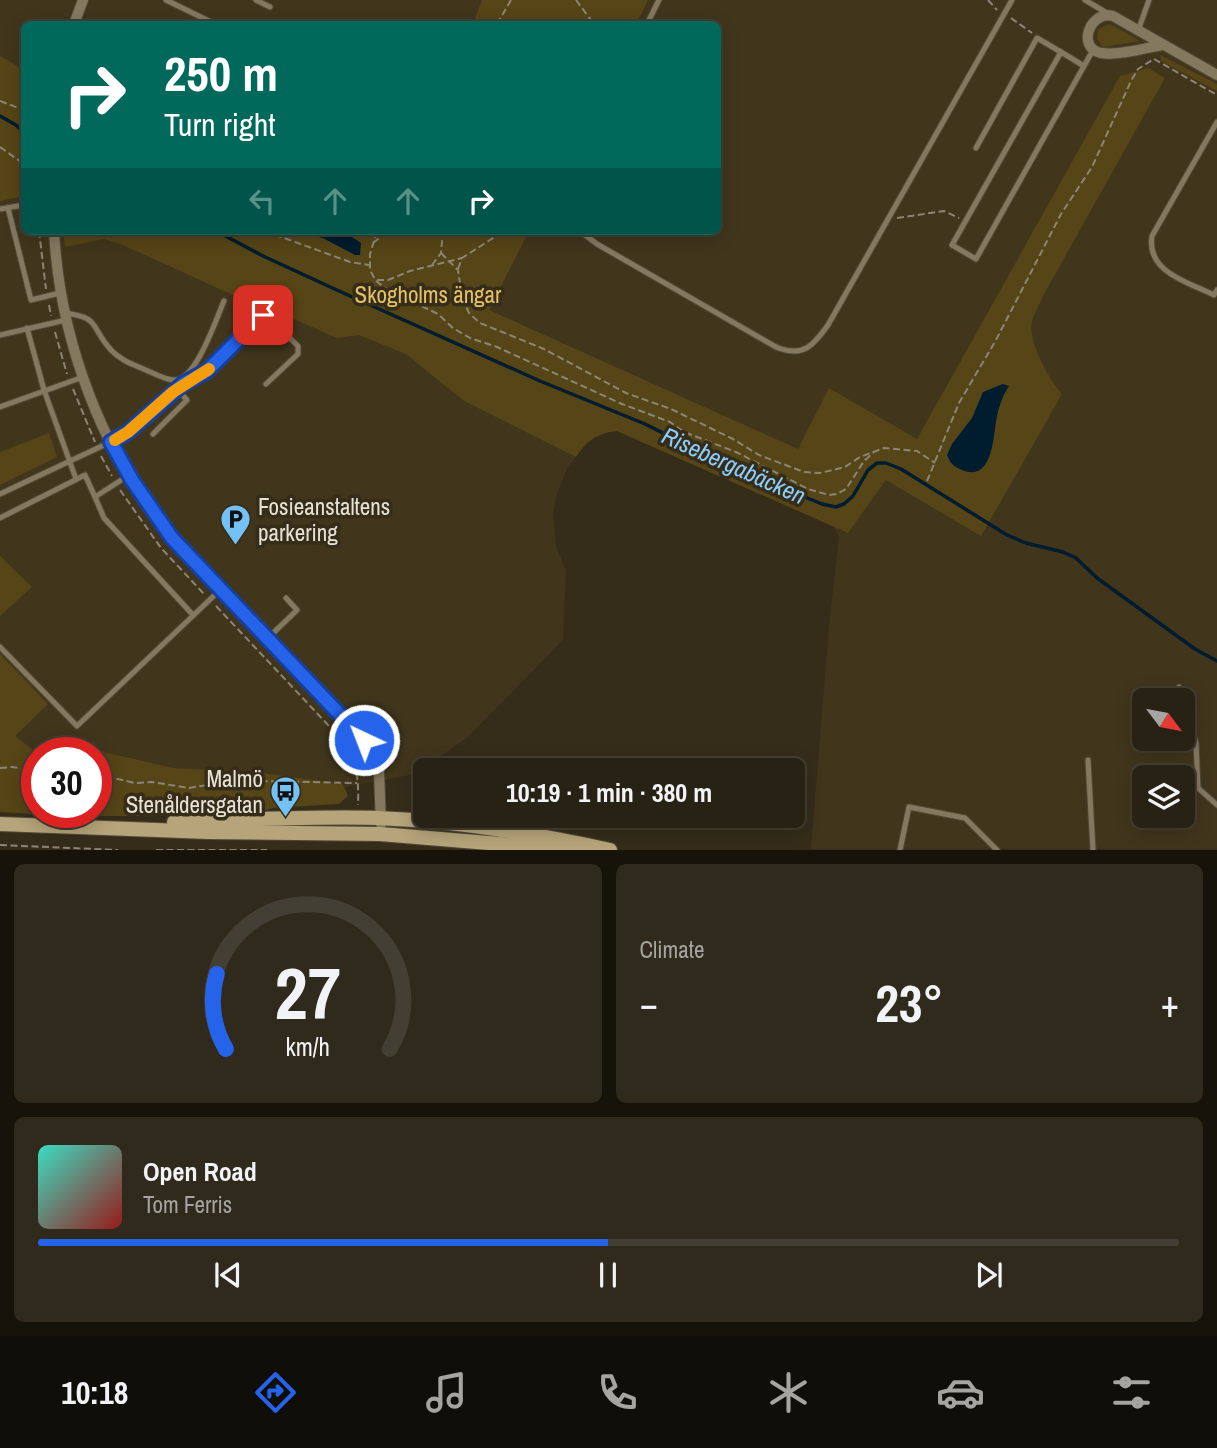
<!DOCTYPE html>
<meta charset="utf-8">
<style>
body{margin:0;font-family:"Archivo Narrow",sans-serif;background:#302a1d;color:#f1f3f6;height:100vh;display:flex;flex-direction:column;font-size:26px;white-space:nowrap}
*{box-sizing:border-box;margin:0}
p{font-size:23px;color:#a5a4a0}
.icon{flex:none;width:38px;height:38px;fill:none;stroke:currentColor;stroke-width:2;stroke-linecap:round;stroke-linejoin:round}
.map{position:relative;height:850px;overflow:hidden}
.drawer{display:flex;flex-direction:column;gap:14px;padding:14px;background:#16130b;flex:1}
.drawer>*{flex:none}
.top-card{position:absolute;left:21px;top:21px;width:700px;height:214px;border-radius:10px;box-shadow:0 4px 18px #0003,0 0 0 2px #443f34;background:#00695c;color:#fff;overflow:hidden}
.needle{width:46px;rotate:122deg}
.buttons{position:absolute;left:1132px;top:688px;display:grid;gap:14px}
.buttons a{display:grid;place-items:center;width:63px;height:63px;border-radius:10px;background:#282214;box-shadow:0 4px 18px #0003,0 0 0 2px #443f34;font-size:35px}
.speed{position:absolute;left:21px;top:737px;display:flex;gap:14px;font-size:35px;font-weight:700;text-align:center}
.speed>*{display:grid;place-content:center;width:91px;height:91px;border-radius:50%;background:#282214;box-shadow:0 4px 18px #0003,0 0 0 2px #443f34;line-height:1}
.speed .limit{border:10px solid #d22;background:#fff;color:#111}
.pin{position:absolute;display:grid;place-items:center;width:60px;height:60px;color:#fff;margin:-30px;border-radius:14px;box-shadow:0 4px 10px #0006}
.me{position:absolute;width:77px;margin:-38px;rotate:317deg;stroke-linejoin:round;filter:drop-shadow(0 0 5px #0008)}
.turn{display:flex;align-items:center;gap:24px;height:147px;padding:0 28px;font-size:32px}
.turn .icon{width:91px;height:91px;stroke-width:2.5}
.turn b{display:block;font-size:49px;line-height:60px}
.lanes{display:flex;align-items:center;height:66px;padding:0 28px;background:#0003;justify-content:center;gap:35px;direction:ltr}
.lanes .off{opacity:.35}
.big{font-size:52px;font-weight:800;line-height:1.1}
.drawer .card{flex:1;display:flex;flex-direction:column;justify-content:center;gap:10px;min-width:0;padding:0 24px;border-radius:10px;background:#302a1d}
.drawer .dial{align-items:center;gap:0}
.dial svg{height:182px;overflow:visible;fill:none;stroke:#443f34;stroke-width:7;stroke-linecap:round;text-anchor:middle}
.dial text{fill:#f1f3f6;stroke:none}
.song{display:flex;align-items:center;gap:21px}
.cover{width:84px;height:84px;border-radius:10px;background:linear-gradient(135deg,hsl(170 70% 55%),hsl(0 70% 35%))}
.played{height:7px;border-radius:4px;background:linear-gradient(90deg,#2563eb 50%,#443f34 50%)}
.keys{display:flex;justify-content:space-around;direction:ltr}
.heat{display:flex;justify-content:space-between;align-items:center;font-size:38px;direction:ltr}
.drawer .tiles{flex:1;display:grid;gap:14px;grid-template-columns:1fr 1fr}
.card:last-child{grid-column:span 2}
.trip{position:absolute;left:413px;top:758px;width:392px;height:70px;border-radius:10px;background:#282214;box-shadow:0 4px 18px #0003,0 0 0 2px #443f34;font-weight:800;line-height:70px;text-align:center}
.tabs{display:flex;height:112px;justify-content:space-around;align-items:center;background:#100e08;color:#a5a4a0}
.tabs .icon{width:49px;height:49px}
.tabs .active{color:#2563eb}
.tabs b{font-size:32px;color:#f1f3f6}
.map>svg:first-child{display:block}
.built{fill:#41361c;fill-rule:evenodd}
.green{fill:#564516}
.water{fill:#001c2f}
.lines{fill:none;stroke-linecap:round;stroke-linejoin:round}
.stream{stroke:#001c2f;stroke-width:3.5}
.service-casing{stroke:#514a38;stroke-width:7}
.minor-casing{stroke:#514a38;stroke-width:12}
.secondary-casing{stroke:#514a38;stroke-width:16}
.path{stroke:#8c8576;stroke-width:2;stroke-dasharray:7 3.5;stroke-linecap:butt}
.service{stroke:#84795f;stroke-width:5}
.minor{stroke:#84795f;stroke-width:10}
.secondary{stroke:#b6a47a;stroke-width:14}
.route-casing{stroke:#184099;stroke-width:18}
.route{stroke:#2563eb;stroke-width:12}
.slow{stroke:#f59e0b;stroke-width:12}
.labels{text-anchor:middle;dominant-baseline:central;stroke-width:7;stroke-linejoin:round;paint-order:stroke}
.park-label{font-size:23px;fill:#e6c064;stroke:#352d1a}
.poi-label{font-size:23px;fill:#e7e2d6;stroke:#352d1a;text-anchor:start}
.water-label{font-size:24px;font-style:italic;fill:#8acefd;stroke:#352d1a}
</style>
<div class="map">
<svg width="1217" height="850" viewBox="0 0 1217 850">
<rect width="100%" height="100%" fill="#352d1a"/>
<path class="built" d="M 0,0 L 1217,0 L 1217,849 L 811,849 L 829,626 L 839,536 L 834,527 L 822,521 L 616,431 L 602,432 L 585,444 L 567,469 L 557,494 L 553,514 L 556,547 L 566,570 L 563,640 L 468,737 L 415,774 L 277,800 L 96,752 L 37,752 L 37,810 L 0,808 ZM 24,24 L 718,24 L 718,231 L 24,231 ZM 1144,700 L 1183,700 L 1183,738 L 1144,738 ZM 1144,777 L 1183,777 L 1183,816 L 1144,816 Z"/>
<g class="green">
<polygon points="482,0 648,0 636,24 473,24"/>
<polygon points="1110,24 1140,41 1103,47 1097,39 1098,29"/>
<polygon points="1160,55 1217,84 1217,91 1161,61"/>
<polygon points="0,56 24,70 24,196 0,201"/>
<path d="M 1148,68 L 1165,78 L 1043,296 C 1040,304 1034,313 1032,322 C 1027,340 1050,381 1062,394 L 981,536 L 886,480 L 848,533 L 617,431 C 597,433 587,441 576,457 L 464,401 L 406,354 L 359,335 L 337,338 L 246,298 L 243,305 L 234,301 L 235,296 L 123,245 L 104,239 L 65,247 L 63,231 L 362,231 L 369,234 L 371,231 L 529,231 L 489,310 L 798,449 L 829,388 L 917,439 L 1120,76 Z"/>
<polygon points="49,433 57,457 0,485 0,452"/>
<polygon points="0,556 32,587 0,616"/>
<polygon points="0,654 48,704 15,736 37,753 37,812 96,812 96,752 92,752 95,750 173,768 254,772 343,784 348,796 339,804 273,808 258,812 181,816 63,816 0,812"/>
</g>
<g class="water">
<polygon points="292,231 343,231 361,243 360,255 355,255 323,238"/>
<path d="M 1003,384 L 1009,386 C 1003,395 999,406 997,416 C 993,434 994,483 962,470 C 954,467 950,463 947,455 L 952,444 L 972,418 L 983,392 Z"/>
</g>
<g class="lines">
<g class="stream">
<polyline points="0,116 16,125 24,133"/>
<polyline points="216,231 263,256 339,291 540,381 645,424 721,462 752,472 771,483 822,504 836,507 844,504 853,496 868,470 877,463 886,463 901,469 1007,535 1026,543 1063,552 1076,558 1097,578 1195,649 1217,661"/>
</g>
<defs>
<g id="service">
<polyline points="166,0 215,24"/>
<polyline points="256,0 270,7"/>
<polyline points="1085,0 1107,13"/>
<polyline points="647,24 659,0"/>
<polyline points="1138,31 1149,0"/>
<polyline points="1084,66 1061,52 952,245 976,259 1093,50"/>
<path d="M 1217,122 L 1152,236 C 1146,272 1188,282 1214,295 L 1217,290"/>
<polyline points="976,148 1037,38 1061,52"/>
<polyline points="8,208 31,300 60,293"/>
<polyline points="0,209 24,205"/>
<path d="M 580,231 L 597,244 L 776,347 C 803,358 813,346 828,325 L 1012,0"/>
<path d="M 64,313 C 101,317 90,327 111,350 C 121,361 135,365 148,371 C 155,374 166,380 174,380 C 196,381 216,319 224,301"/>
<polyline points="27,328 44,390 76,479"/>
<polyline points="0,335 66,320"/>
<polyline points="0,407 83,377"/>
<polyline points="153,434 187,400 177,389"/>
<polyline points="129,475 95,497 104,518 193,615"/>
<polyline points="0,494 119,438 173,392 207,371 258,318 266,315 298,346 298,354 266,384"/>
<polyline points="0,518 85,475 95,497"/>
<polyline points="267,639 297,610 286,598"/>
<polyline points="0,647 77,726 220,590"/>
<polyline points="1179,687 1196,743 1198,788 1217,805"/>
<polyline points="1088,760 1093,850"/>
<polyline points="900,850 909,807 965,818 997,850"/>
</g>
<g id="minor">
<polyline points="74,24 83,0"/>
<path d="M 1162,45 C 1146,48 1117,56 1101,53 C 1076,48 1090,10 1113,16 L 1217,75"/>
<path d="M 54,231 C 60,342 102,453 173,539 C 198,569 226,597 254,625 C 291,663 328,701 364,740 L 379,772 L 381,824"/>
</g>
<g id="secondary">
<path d="M 174,822 C 242,820 310,816 377,818 C 455,821 534,833 610,850"/>
<polyline points="0,824 208,832 380,834 573,850"/>
</g>
</defs>
<use href="#service" class="service-casing"/>
<use href="#minor" class="minor-casing"/>
<use href="#secondary" class="secondary-casing"/>
<g class="path">
<polyline points="576,0 594,24"/>
<polyline points="988,0 997,10"/>
<polyline points="1011,18 1032,33"/>
<polyline points="497,24 511,0"/>
<polyline points="1154,59 1217,95"/>
<polyline points="0,101 24,110"/>
<polyline points="0,147 24,164"/>
<polyline points="897,218 944,211 959,218"/>
<polyline points="39,231 46,289"/>
<polyline points="265,231 350,262 369,265"/>
<polyline points="377,231 370,254 370,270 376,281 388,290 438,314 453,328 470,338 497,347 622,404 670,422 684,432 736,452 808,489 829,495 837,494 846,489 864,461 874,452"/>
<polyline points="373,243 388,231"/>
<polyline points="441,253 458,270 462,297 469,313 480,323 544,349 626,393 671,409 733,439 759,455 804,472 820,473 845,467 860,457 884,448 917,451 935,463"/>
<polyline points="432,265 441,253 443,231"/>
<polyline points="458,269 462,258 504,231"/>
<polyline points="377,280 388,280 410,271 462,258"/>
<polyline points="49,305 51,316"/>
<polyline points="55,332 67,374"/>
<polyline points="73,389 95,442"/>
<polyline points="101,456 112,476"/>
<polyline points="927,481 959,403 996,340 1061,214 1092,167 1131,81 1138,69 1154,59"/>
<polyline points="120,490 161,548 204,594"/>
<path d="M 216,606 L 346,744 C 357,763 359,783 358,805"/>
<polyline points="0,768 12,767 37,771"/>
<polyline points="96,774 135,783 152,782 189,788 207,785 232,789 257,781 357,783"/>
<polyline points="0,845 118,850"/>
<polyline points="156,850 267,850"/>
</g>
<use href="#service" class="service"/>
<use href="#minor" class="minor"/>
<use href="#secondary" class="secondary"/>
</g>
<g class="lines">
<defs>
<polyline id="route" points="263,315 207,371 183,384 128,432 111,442 132,480 172,538 364,740"/>
</defs>
<use href="#route" class="route-casing"/>
<use href="#route" class="route"/>
<polyline class="slow" points="115,440 128,432 173,392 209,369"/>
</g>
<defs>
<symbol id="parking-pin" viewBox="-11 -11 22 30"><path d="M0 17L-7.5 6A9.5 9.5 0 1 1 7.5 6Z" fill="#73c1f5" stroke="#352d1a"/><path d="M-3.5-5.5H1a3.5 3.5 0 0 1 0 7H-1V5.5H-3.5ZM-1-3.4V-.6H.8a1.4 1.4 0 0 0 0-2.8Z" fill="#111"/></symbol>
<symbol id="bus-pin" viewBox="-11 -11 22 30"><path d="M0 17L-7.5 6A9.5 9.5 0 1 1 7.5 6Z" fill="#73c1f5" stroke="#352d1a"/><path d="M-5-6H5V4H4V6H2V4H-2V6H-4V4H-5ZM-3.5-4V0h7V-4ZM-3.5 1.2v1.5H-2V1.2ZM2 1.2v1.5H3.5V1.2Z" fill="#111"/></symbol>
</defs>
<g fill-rule="evenodd">
<use href="#parking-pin" x="218" y="502" width="35" height="47"/>
<use href="#bus-pin" x="268" y="774" width="35" height="47"/>
</g>
<g class="labels">
<g class="park-label">
<text x="428" y="294">Skogholms ängar</text>
</g>
<g class="poi-label">
<text x="258" y="506">Fosieanstaltens<tspan x="258" dy="26">parkering</tspan></text>
<text x="263" y="778" text-anchor="end">Malmö<tspan x="263" dy="26">Stenåldersgatan</tspan></text>
</g>
<g class="water-label">
<text transform="translate(734 465) rotate(24)">Risebergabäcken</text>
</g>
</g>
</svg>
<div class="buttons">
<a><svg class="needle" viewBox="-14 -14 28 28"><path d="M0-13l5 13h-10z" fill="#e53935"/><path d="M0 13l5-13h-10z" fill="#a5a4a0"/></svg></a>
<a><svg class="icon" aria-label="layers" viewBox="0 0 24 24"><path d="M12 4l9 5-9 5-9-5zM3 14l9 5 9-5"/></svg></a>
</div>
<div class="speed"><div class="limit">30</div></div>
<div class="pin" style="left:263px;top:315px;background:#d93025"><svg class="icon" aria-label="arrive" viewBox="0 0 24 24"><path d="M6 21V4h12l-3 4 3 4H6"/></svg></div>
<svg class="me" style="left:364px;top:740px" viewBox="-20 -20 40 40"><circle r="17" fill="#2563eb" stroke="#fff" stroke-width="3"/><path d="M0-11L8 9 0 5-8 9z" fill="#fff"/></svg>
<div class="trip">10:19 · 1 min · 380 m</div>
<div class="top-card">
<div class="turn"><svg class="icon" aria-label="right" viewBox="0 0 24 24"><path d="M7 20v-9h11M14 6l5 5-5 5"/></svg><div><b>250 m</b>Turn right</div></div>
<div class="lanes"><svg class="icon off" aria-label="left" viewBox="0 0 24 24"><path d="M17 20v-9H6M10 6l-5 5 5 5"/></svg><svg class="icon off" aria-label="ahead" viewBox="0 0 24 24"><path d="M12 20V5M6 11l6-6 6 6"/></svg><svg class="icon off" aria-label="ahead" viewBox="0 0 24 24"><path d="M12 20V5M6 11l6-6 6 6"/></svg><svg class="icon" aria-label="right" viewBox="0 0 24 24"><path d="M7 20v-9h11M14 6l5 5-5 5"/></svg></div>
</div>
</div>
<section class="drawer">
<div class="tiles">
<div class="card dial"><svg viewBox="0 0 100 80">
<path d="M14 69A42 42 0 1 1 86 69"/>
<path d="M14 69A42 42 0 0 1 10 36" stroke="#2563eb"/>
<text x="50" y="56" font-size="32" font-weight="700">27</text>
<text x="50" y="72" font-size="11">km/h</text>
</svg></div>
<div class="card"><p>Climate</p>
<div class="heat"><a>−</a><b class="big">23°</b><a>+</a></div>
</div>
<div class="card">
<div class="song"><i class="cover"></i><div><b>Open Road</b><p>Tom Ferris</p></div></div>
<div class="played"></div>
<div class="keys"><svg class="icon" aria-label="previous" viewBox="0 0 24 24"><path d="M18 5L8 12l10 7zM5 5v14"/></svg><svg class="icon" aria-label="pause" viewBox="0 0 24 24"><path d="M8 5v14M16 5v14"/></svg><svg class="icon" aria-label="next" viewBox="0 0 24 24"><path d="M6 5l10 7-10 7zM19 5v14"/></svg></div>
</div>
</div>
</section>
<nav class="tabs">
<b>10:18</b>
<svg class="icon active" aria-label="directions" viewBox="0 0 24 24"><path d="M12 3l9 9-9 9-9-9zM9 14v-3h6M13 9l2 2-2 2"/></svg>
<svg class="icon" aria-label="music" viewBox="0 0 24 24"><path d="M9 18V5l10-2v13"/><circle cx="6" cy="18" r="3"/><circle cx="16" cy="16" r="3"/></svg>
<svg class="icon" aria-label="phone" viewBox="0 0 24 24"><path d="M5 4h4l2 5-3 2q2 4 5 5l2-3 5 2v4C11 20 4 13 5 4z"/></svg>
<svg class="icon" aria-label="climate" viewBox="0 0 24 24"><path d="M12 3v18M4 7l16 10M4 17L20 7"/></svg>
<svg class="icon" aria-label="car" viewBox="0 0 24 24"><path d="M5 17H2v-5l4-1 3-4h7l3 4 3 1v5h-3M9 17h6M6 11h13"/><circle cx="7" cy="17" r="2"/><circle cx="17" cy="17" r="2"/></svg>
<svg class="icon" aria-label="filters" viewBox="0 0 24 24"><path d="M4 7h16M4 17h16"/><circle cx="9" cy="7" r="2"/><circle cx="15" cy="17" r="2"/></svg>
</nav>
